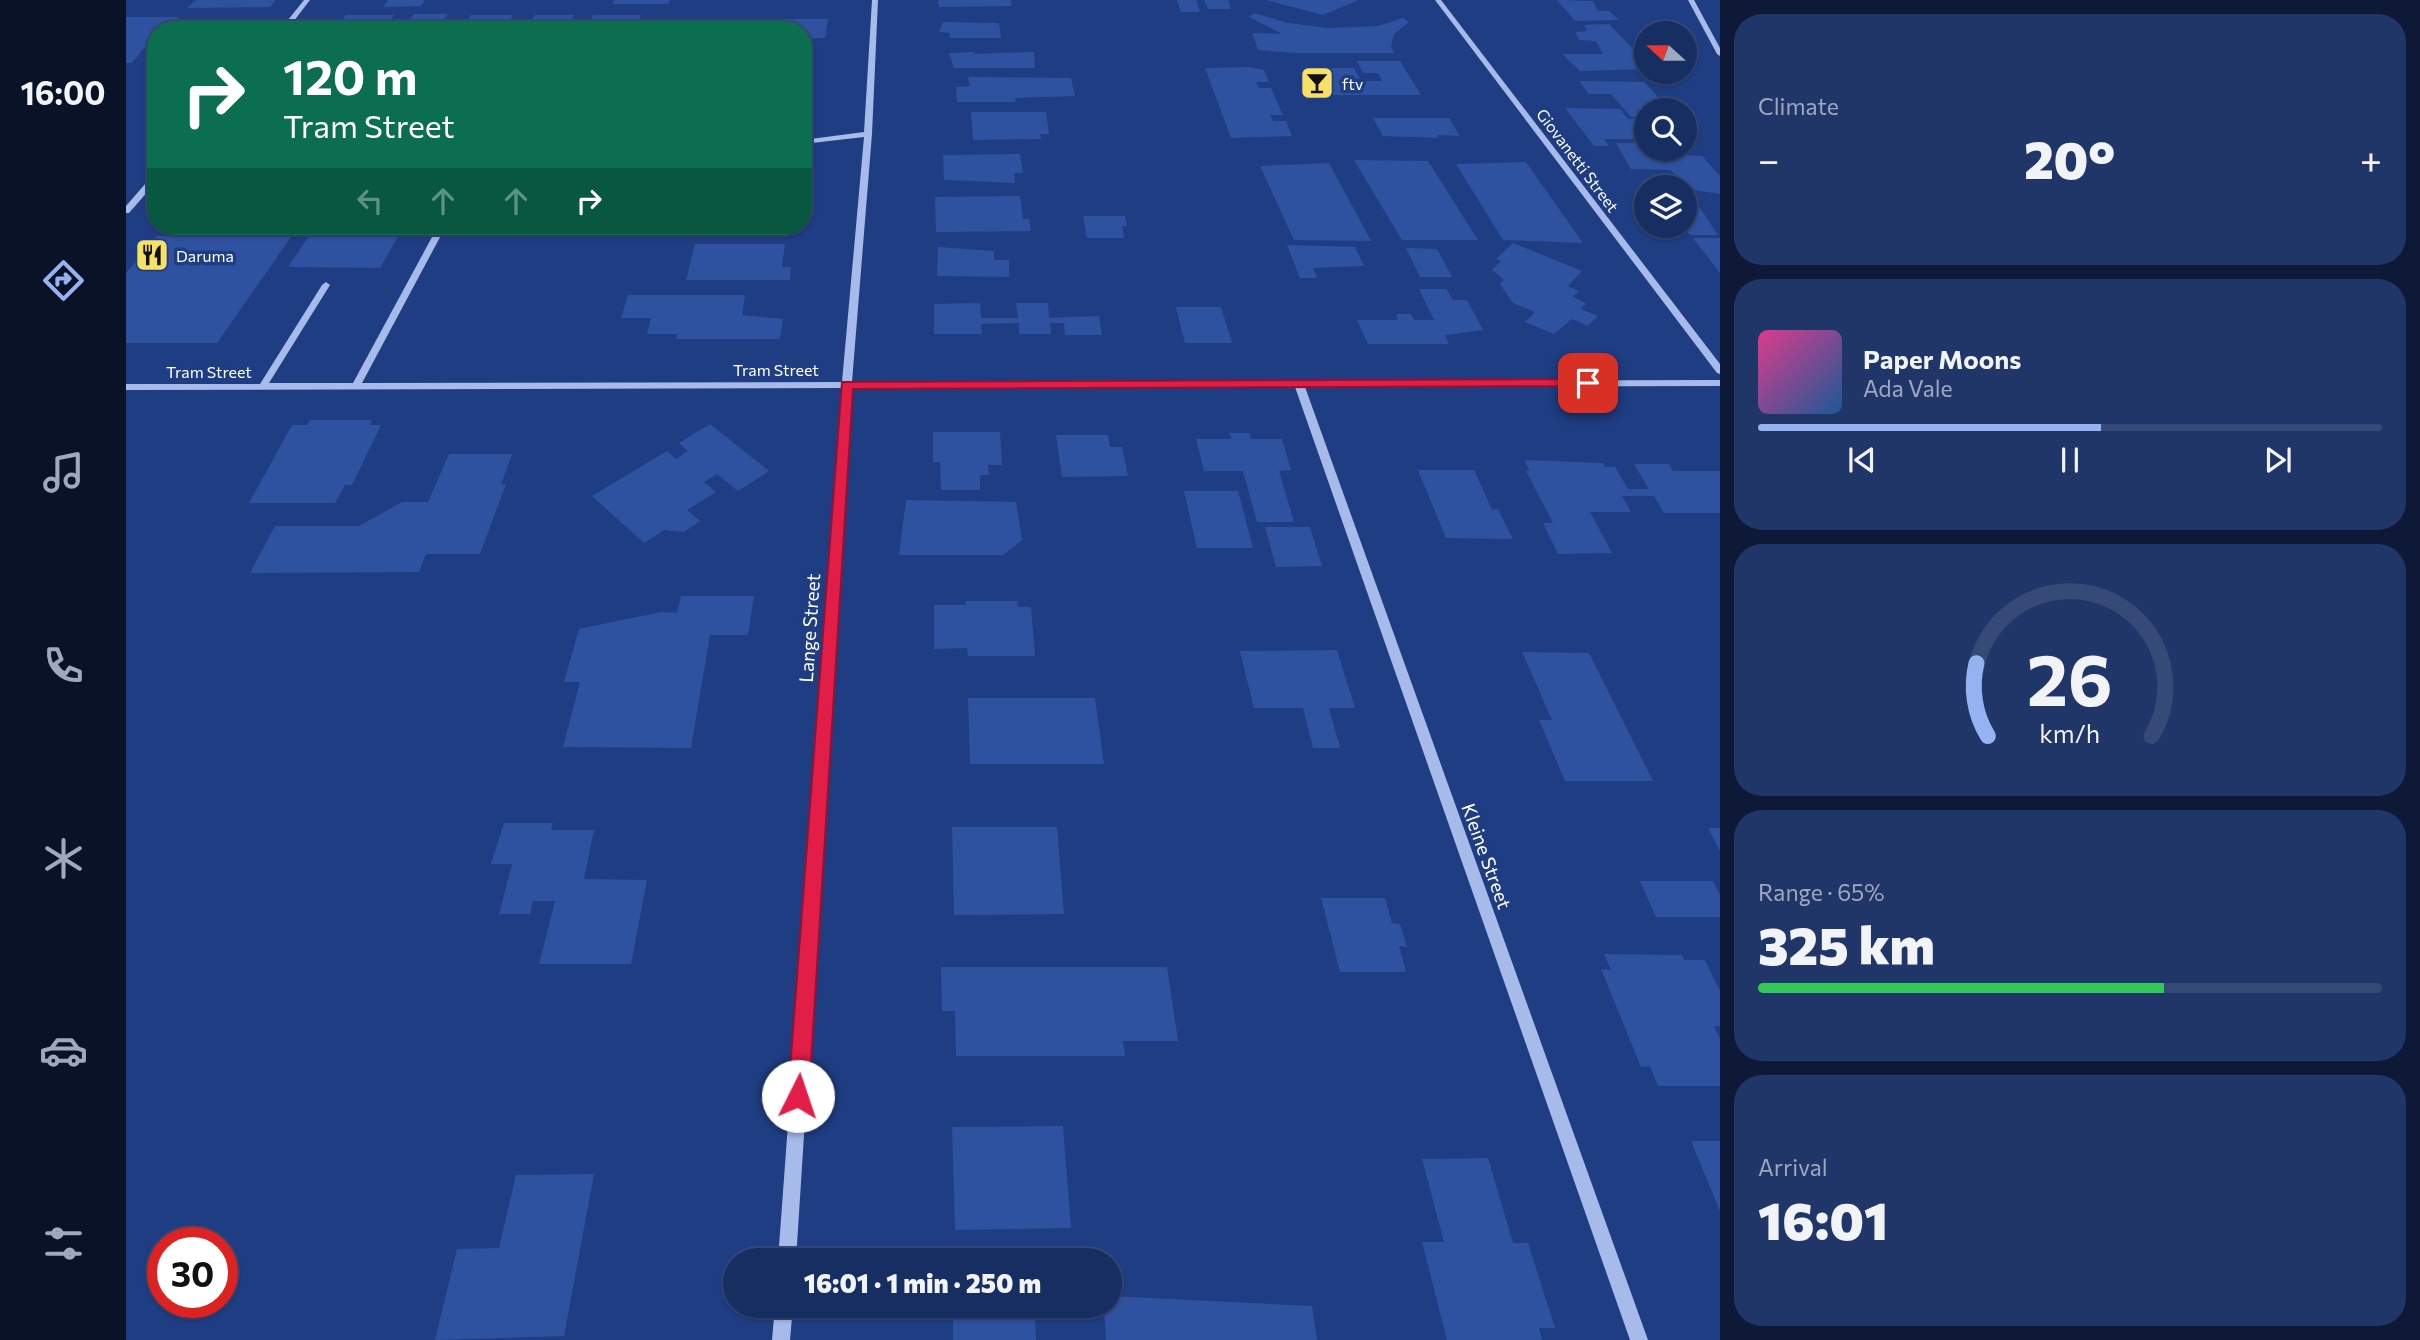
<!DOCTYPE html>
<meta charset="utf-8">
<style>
body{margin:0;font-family:Commissioner,sans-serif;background:#203668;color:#f1f3f6;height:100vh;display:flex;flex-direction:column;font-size:26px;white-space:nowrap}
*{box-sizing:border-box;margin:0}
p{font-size:23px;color:#9ea8be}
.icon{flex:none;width:38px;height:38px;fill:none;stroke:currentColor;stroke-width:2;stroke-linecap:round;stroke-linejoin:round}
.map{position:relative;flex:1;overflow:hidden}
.panel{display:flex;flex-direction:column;gap:14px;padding:14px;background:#0d1936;width:700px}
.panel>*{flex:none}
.hud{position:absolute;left:21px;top:21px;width:665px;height:214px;border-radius:28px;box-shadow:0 2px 5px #0004,0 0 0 2px #364a77;background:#0b6e4f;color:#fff;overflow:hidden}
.needle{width:46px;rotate:291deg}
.controls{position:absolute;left:1508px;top:21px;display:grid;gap:14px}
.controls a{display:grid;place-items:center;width:63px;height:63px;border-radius:50%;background:#172e62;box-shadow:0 2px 5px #0004,0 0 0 2px #364a77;font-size:35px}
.speed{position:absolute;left:21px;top:1227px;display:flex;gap:14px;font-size:35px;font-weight:700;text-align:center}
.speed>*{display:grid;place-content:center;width:91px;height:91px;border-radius:50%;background:#172e62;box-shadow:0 2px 5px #0004,0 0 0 2px #364a77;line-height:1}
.speed .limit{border:10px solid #d22;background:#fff;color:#111}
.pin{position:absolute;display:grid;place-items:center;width:60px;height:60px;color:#fff;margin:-30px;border-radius:14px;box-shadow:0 4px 10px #0006}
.me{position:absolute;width:77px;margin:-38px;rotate:4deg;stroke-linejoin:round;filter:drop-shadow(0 0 5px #0008)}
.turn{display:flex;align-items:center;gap:24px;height:147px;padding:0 21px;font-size:32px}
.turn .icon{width:91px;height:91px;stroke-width:2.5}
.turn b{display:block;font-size:49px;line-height:60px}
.lanes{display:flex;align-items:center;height:66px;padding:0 21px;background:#0003;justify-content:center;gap:35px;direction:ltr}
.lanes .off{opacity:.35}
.big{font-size:52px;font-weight:800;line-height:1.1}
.panel .tile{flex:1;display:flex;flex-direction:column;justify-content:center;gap:10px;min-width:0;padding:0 24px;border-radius:28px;background:#203668}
.panel .dial{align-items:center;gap:0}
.dial svg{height:182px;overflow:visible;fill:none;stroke:#364a77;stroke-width:7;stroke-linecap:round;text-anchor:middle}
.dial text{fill:#f1f3f6;stroke:none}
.song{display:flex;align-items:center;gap:21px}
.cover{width:84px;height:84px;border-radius:10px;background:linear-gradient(135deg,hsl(330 70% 55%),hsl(210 70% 35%))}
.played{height:7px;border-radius:4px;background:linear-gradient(90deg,#95b2f1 55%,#364a77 55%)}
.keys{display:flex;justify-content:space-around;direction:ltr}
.heat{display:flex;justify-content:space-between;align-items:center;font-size:38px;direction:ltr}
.charge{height:10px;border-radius:5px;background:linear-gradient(90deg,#34c759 65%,#364a77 0)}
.trip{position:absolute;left:597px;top:1248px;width:399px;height:70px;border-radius:35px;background:#172e62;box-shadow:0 2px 5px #0004,0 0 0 2px #364a77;font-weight:800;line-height:70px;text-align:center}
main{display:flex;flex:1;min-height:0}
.menu{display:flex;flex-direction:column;width:126px;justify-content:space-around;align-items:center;background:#091227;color:#9ea8be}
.menu .icon{width:49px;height:49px}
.menu .selected{color:#95b2f1}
.menu b{font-size:32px;color:#f1f3f6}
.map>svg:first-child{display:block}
.building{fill:#2f52a0}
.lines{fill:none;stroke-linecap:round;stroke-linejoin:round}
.minor{fill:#a6bbe9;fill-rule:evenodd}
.route{fill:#e11d48;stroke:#92132f;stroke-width:2}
.labels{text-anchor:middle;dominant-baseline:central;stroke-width:7;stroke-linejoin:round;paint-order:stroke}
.far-poi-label{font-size:16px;fill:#fff;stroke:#1f3d83;text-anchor:start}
.far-street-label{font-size:16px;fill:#fff;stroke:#1f3d83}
.street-label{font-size:19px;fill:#fff;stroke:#1f3d83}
</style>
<main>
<nav class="menu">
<b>16:00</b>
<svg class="icon selected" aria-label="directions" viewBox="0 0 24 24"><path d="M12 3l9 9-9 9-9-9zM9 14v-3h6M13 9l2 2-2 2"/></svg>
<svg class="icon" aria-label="music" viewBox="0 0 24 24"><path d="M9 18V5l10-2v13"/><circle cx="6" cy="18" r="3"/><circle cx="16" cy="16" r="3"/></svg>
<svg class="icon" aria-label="phone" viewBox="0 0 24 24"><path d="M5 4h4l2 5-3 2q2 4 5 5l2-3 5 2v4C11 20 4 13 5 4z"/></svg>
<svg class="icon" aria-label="climate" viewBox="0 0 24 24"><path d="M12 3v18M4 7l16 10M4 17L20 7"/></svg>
<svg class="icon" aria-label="car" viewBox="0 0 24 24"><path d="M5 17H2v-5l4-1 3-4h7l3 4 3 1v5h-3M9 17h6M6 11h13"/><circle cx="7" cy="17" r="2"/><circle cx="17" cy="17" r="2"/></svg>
<svg class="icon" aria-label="filters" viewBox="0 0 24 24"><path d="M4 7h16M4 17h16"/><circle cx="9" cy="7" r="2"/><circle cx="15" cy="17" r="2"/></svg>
</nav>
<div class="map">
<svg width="1594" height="1340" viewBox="0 0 1594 1340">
<rect width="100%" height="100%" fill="#1f3d83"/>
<g class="building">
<polygon points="70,0 150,0 144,7 61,8"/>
<polygon points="262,0 299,0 295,6 257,7"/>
<polygon points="488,0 544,0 542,4 486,4"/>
<polygon points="812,0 885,0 886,6 813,7"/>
<polygon points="1051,0 1070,0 1074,12 1055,12"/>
<polygon points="1078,0 1102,0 1105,9 1082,9"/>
<polygon points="1140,0 1233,0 1197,15"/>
<polygon points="1431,0 1467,1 1472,11 1483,11 1493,20 1449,21"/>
<polygon points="1128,13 1162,23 1202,28 1252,26 1277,18 1283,22 1268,34 1265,46 1268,53 1168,53 1132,50 1126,33 1156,34 1123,17"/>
<polygon points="288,14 322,14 310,30 276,30"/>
<polygon points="220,15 268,15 257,30 208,30"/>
<polygon points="345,15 387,15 380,27 326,30 329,24 340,24"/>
<polygon points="409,15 448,15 441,30 400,30"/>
<polygon points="467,15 515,15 509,30 460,30"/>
<polygon points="0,17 53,17 39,30 30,30 30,37 25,42 30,44 18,48 6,63 0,63"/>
<polygon points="658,19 702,19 699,38 677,38 677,30 656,30"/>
<polygon points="817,22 873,23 875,38 824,38 824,33 813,32"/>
<polygon points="1483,24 1521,63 1521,69 1454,71 1436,54 1477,54 1470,41 1453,40 1449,32 1461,31 1458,25"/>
<polygon points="849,52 848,54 908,52 909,68 828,68 823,53"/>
<polygon points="1231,61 1274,61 1295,95 1203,95 1194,78 1182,78 1177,68 1228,68 1235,81 1256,81 1252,73 1237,73"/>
<polygon points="1124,67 1138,70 1143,82 1130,82 1133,88 1145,88 1157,115 1144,115 1147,121 1160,121 1166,136 1105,138 1079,68"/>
<polygon points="842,77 945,78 949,96 889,98 890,102 831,102 830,87 844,86"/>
<polygon points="1453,81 1518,82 1544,110 1521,110 1521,120 1504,116 1485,94 1463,94"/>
<polygon points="1439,108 1494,109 1502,119 1511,119 1521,128 1521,139 1478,139 1483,146 1468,146"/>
<polygon points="845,112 920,112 923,134 914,134 915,139 847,140"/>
<polygon points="1247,118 1323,118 1334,136 1311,135 1313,138 1257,136"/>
<polygon points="1490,143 1521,143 1521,149 1552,149 1558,155 1576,156 1594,176 1594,194 1550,187 1544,181 1554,181 1545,170 1505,169"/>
<polygon points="894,154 897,173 888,173 889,183 818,180 817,155"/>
<polygon points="1228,160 1302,161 1352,240 1276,240"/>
<polygon points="1400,162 1457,243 1377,240 1330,164"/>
<polygon points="1203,163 1245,241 1168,240 1134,166"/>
<polygon points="894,196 897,219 903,219 905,231 810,232 809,197"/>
<polygon points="1559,205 1572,205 1592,235 1564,235 1557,226"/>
<polygon points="957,216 999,216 1001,226 996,226 998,238 961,238"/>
<polygon points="164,226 278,226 254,268 162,267 187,230 161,230"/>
<polygon points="501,226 549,226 548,230 499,230"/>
<polygon points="602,226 663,226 662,232 601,232"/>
<polygon points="31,236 165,237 91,343 0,343 0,273"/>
<polygon points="1567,238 1594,238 1594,273"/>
<polygon points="1387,243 1456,271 1442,286 1453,291 1447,297 1460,303 1455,309 1472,316 1462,326 1446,319 1428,334 1399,322 1409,312 1387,303 1374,284 1378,280 1366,270 1375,261 1370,259"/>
<polygon points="569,244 659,244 656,267 665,267 664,280 560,280"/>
<polygon points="1161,245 1229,247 1238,266 1187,268 1191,278 1174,278"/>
<polygon points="812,247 868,251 868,260 883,260 883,277 811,276"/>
<polygon points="1280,248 1311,249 1326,277 1294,277"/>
<polygon points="1293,289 1320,289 1327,300 1341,300 1357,330 1319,335 1323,344 1242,344 1231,320 1272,320 1270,314 1285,314 1288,320 1308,320"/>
<polygon points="502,295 619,295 616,315 657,319 654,339 550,339 552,334 521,334 525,318 495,318"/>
<polygon points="854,303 855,318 892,318 890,303 922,303 923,318 973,316 976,335 939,335 938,323 924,323 925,334 893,334 893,323 855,324 856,334 808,334 808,304"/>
<polygon points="1050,307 1095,307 1106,343 1059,343"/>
<polygon points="184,420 246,420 244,425 255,425 226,485 219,485 209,503 123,503 166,425 181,425"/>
<polygon points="584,424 643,471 612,491 591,474 578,482 590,492 561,510 574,521 558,532 538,530 518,543 466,496 541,451 550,459 562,451 553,443"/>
<polygon points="807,432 874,432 876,465 862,465 863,475 854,475 854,490 815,490 814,462 807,462"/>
<polygon points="1103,433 1123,433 1125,439 1156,439 1165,470 1153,471 1168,522 1131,522 1117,471 1078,471 1070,439 1106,439"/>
<polygon points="930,435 982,435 984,447 996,447 1002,476 936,477"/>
<polygon points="323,454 386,454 375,485 380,484 354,554 300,554 293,572 124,573 149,526 233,526 276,502 302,502"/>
<polygon points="1398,460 1477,463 1479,467 1489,467 1502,489 1523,489 1508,464 1543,464 1547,471 1594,471 1594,513 1538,513 1528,496 1496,496 1505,512 1464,512 1486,553 1432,554 1417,523 1427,523 1400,471 1404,471"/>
<polygon points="1292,470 1348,470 1366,510 1372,509 1387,539 1320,538"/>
<polygon points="1058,491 1112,491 1127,548 1071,548"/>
<polygon points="780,500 890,502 896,540 877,555 773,555"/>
<polygon points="1139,527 1184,527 1196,566 1150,567"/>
<polygon points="555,596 628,596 622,635 584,635 565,748 437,747 454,682 438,682 453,629 535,612 551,613"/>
<polygon points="840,601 891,601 892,607 905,607 909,656 842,656 841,648 808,649 808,605 840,605"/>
<polygon points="1211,650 1229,708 1203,708 1214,748 1187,748 1177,708 1128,708 1114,651"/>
<polygon points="1396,652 1463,653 1527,781 1439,781 1413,720 1426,720"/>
<polygon points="842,698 969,698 978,764 844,764"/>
<polygon points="378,823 427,823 425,830 468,830 458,879 521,880 505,964 413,964 429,901 407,901 404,914 373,914 386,864 365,864"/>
<polygon points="826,827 931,827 938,914 828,915"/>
<polygon points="1582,828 1594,828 1594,851"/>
<polygon points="1514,881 1587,881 1594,895 1594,917 1530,917"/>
<polygon points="1195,898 1259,898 1266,923 1274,924 1281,947 1273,946 1280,972 1214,972"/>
<polygon points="1478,954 1556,955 1558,960 1579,960 1594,991 1594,1026 1588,1026 1594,1039 1594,1086 1532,1086 1524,1066 1515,1067 1475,969 1485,970"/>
<polygon points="815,967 1041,967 1052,1041 997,1041 999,1056 830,1056 829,1011 816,1011"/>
<polygon points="937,1126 945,1228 829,1230 826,1127"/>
<polygon points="1565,1141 1594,1141 1594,1211"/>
<polygon points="1362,1158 1387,1243 1402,1243 1429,1328 1413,1328 1416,1340 1321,1340 1296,1242 1318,1242 1296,1159"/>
<polygon points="468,1174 438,1336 309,1340 331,1249 373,1248 390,1175"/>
<polygon points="984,1296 1186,1306 1191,1340 980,1340 978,1306 984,1306"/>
<polygon points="827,1309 909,1314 910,1340 827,1340"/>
</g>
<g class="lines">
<g class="minor">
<polygon points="178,0 184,0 161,30 154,30"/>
<polygon points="746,0 752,0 746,134 726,382 1594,380 1594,386 1179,387 1522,1340 1504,1340 1169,387 726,388 670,1260 652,1260 716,388 0,390 0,384 134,384 196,285 200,282 204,285 143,383 227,383 312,226 320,226 236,383 716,382 738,137 677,144 677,140 738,132"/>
<polygon points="1309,0 1315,0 1594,364 1594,374 1591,373"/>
<polygon points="1562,0 1568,0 1594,48 1594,56 1591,54"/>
<polygon points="27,175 30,175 30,182 3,213 0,213 0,206"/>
<polygon points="649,1306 667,1306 664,1340 646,1340"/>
</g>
</g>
<polygon class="route" points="1462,379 1469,383 1467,386 727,389 683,1096 680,1103 672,1106 665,1103 662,1096 716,382"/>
<defs>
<symbol id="bar-square" viewBox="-11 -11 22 22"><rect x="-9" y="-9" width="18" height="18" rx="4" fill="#f7e066" stroke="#1f3d83"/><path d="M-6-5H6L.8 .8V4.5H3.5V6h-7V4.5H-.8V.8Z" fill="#111"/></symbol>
<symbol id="restaurant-square" viewBox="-11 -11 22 22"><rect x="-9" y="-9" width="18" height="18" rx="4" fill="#f7e066" stroke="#1f3d83"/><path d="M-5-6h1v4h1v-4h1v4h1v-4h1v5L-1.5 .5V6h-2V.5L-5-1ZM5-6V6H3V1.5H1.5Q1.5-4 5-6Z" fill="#111"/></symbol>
</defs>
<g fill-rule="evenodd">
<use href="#bar-square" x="1172" y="64" width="38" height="38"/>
<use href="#restaurant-square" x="7" y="236" width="38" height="38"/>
</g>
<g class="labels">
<g class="far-poi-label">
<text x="1216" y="83">ftv</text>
<text x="50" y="255">Daruma</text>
</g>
<g class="far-street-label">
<text transform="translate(1452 160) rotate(53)">Giovanetti Street</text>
<text x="650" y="369">Tram Street</text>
<text x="83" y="371">Tram Street</text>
</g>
<g class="street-label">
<text transform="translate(683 628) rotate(-86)">Lange Street</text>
<text transform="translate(1361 856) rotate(70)">Kleine Street</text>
</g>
</g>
</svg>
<div class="controls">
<a><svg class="needle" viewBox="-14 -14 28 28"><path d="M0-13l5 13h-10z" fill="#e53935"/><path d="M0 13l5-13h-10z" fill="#9ea8be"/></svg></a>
<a><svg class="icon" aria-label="search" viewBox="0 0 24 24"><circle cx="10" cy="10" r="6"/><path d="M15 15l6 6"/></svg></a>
<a><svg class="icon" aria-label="layers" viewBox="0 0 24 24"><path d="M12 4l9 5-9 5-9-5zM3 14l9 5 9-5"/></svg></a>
</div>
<div class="speed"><div class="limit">30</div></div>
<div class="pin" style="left:1462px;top:383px;background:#d93025"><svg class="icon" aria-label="arrive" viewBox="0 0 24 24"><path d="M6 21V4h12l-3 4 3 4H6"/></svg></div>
<svg class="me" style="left:672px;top:1096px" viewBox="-20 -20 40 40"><circle r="19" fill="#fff"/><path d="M0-13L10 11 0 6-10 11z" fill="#e11d48"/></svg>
<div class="trip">16:01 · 1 min · 250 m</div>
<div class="hud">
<div class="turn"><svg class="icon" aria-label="right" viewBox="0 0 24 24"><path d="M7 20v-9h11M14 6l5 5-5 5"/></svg><div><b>120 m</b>Tram Street</div></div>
<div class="lanes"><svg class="icon off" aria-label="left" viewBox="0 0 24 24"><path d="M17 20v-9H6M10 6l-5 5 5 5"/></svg><svg class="icon off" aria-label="ahead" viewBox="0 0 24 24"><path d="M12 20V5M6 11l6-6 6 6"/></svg><svg class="icon off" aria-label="ahead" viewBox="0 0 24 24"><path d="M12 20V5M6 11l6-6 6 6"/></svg><svg class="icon" aria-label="right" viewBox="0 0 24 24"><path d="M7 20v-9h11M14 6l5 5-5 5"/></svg></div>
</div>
</div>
<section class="panel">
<div class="tile"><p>Climate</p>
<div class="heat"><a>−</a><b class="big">20°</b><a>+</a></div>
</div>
<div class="tile">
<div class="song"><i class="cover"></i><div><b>Paper Moons</b><p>Ada Vale</p></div></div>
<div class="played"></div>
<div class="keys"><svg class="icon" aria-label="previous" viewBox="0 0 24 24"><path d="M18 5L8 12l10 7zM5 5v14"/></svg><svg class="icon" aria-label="pause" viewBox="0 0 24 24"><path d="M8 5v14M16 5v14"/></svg><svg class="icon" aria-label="next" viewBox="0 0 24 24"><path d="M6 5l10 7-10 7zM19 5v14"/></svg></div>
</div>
<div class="tile dial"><svg viewBox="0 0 100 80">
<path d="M14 69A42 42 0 1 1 86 69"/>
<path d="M14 69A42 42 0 0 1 9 37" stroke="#95b2f1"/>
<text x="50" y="56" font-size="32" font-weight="700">26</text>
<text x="50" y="72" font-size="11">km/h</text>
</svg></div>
<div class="tile"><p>Range · 65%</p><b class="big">325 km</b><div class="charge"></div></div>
<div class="tile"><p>Arrival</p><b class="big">16:01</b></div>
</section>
</main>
